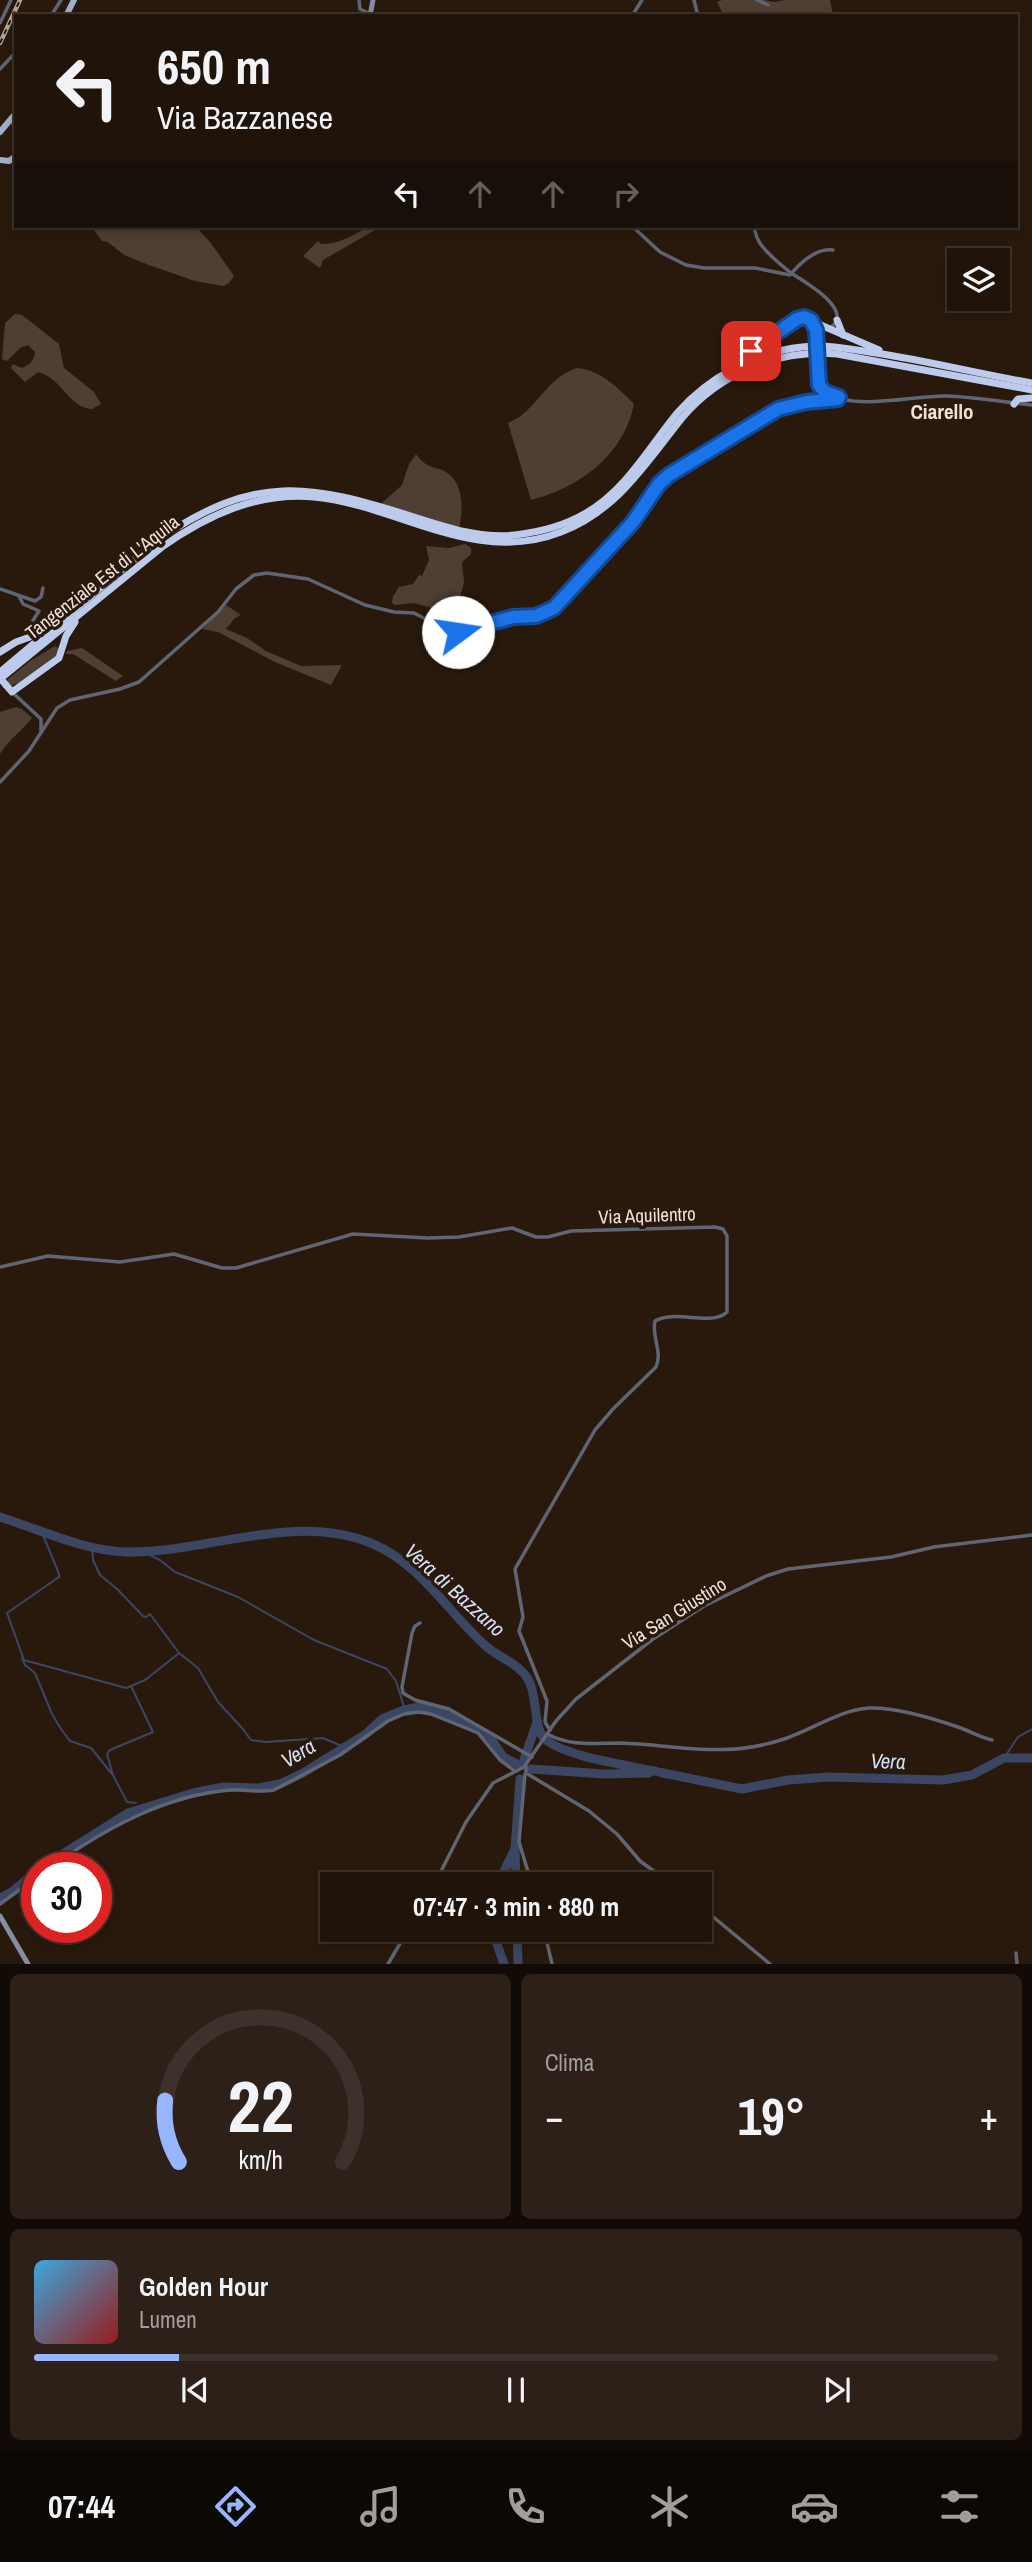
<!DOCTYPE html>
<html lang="it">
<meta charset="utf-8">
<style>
body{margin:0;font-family:"Archivo Narrow",sans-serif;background:#2c2018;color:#f1f3f6;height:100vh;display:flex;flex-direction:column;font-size:26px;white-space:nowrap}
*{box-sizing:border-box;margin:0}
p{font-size:23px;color:#a19e9c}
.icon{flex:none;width:38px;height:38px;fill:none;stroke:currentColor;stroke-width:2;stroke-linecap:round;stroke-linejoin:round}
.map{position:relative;height:1964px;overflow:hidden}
.sheet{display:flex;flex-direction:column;gap:10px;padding:10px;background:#110a06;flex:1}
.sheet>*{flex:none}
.banner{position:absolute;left:14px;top:14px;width:1004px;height:214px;border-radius:0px;box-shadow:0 4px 10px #0003,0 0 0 2px #3c322b;background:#1f130a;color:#f1f3f6;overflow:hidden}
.tools{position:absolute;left:947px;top:248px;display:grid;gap:14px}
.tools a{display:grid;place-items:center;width:63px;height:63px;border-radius:0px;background:#1f130a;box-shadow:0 4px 10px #0003,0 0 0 2px #3c322b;font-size:35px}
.speed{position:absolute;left:21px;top:1852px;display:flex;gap:14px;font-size:35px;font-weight:700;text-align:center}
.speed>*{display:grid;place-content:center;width:91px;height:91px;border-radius:50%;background:#1f130a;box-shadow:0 4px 10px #0003,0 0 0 2px #3c322b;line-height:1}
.speed .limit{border:10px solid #d22;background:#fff;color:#111}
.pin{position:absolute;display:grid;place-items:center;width:60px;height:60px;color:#fff;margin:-30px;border-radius:14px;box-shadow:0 4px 10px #0006}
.me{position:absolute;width:77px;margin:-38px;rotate:76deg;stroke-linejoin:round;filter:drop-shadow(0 0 5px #0008)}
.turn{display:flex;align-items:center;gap:24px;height:147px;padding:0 28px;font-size:32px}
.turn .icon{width:91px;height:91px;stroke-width:2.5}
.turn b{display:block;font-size:49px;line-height:60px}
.lanes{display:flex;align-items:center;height:66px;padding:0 28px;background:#0003;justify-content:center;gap:35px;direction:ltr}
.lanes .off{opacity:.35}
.big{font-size:52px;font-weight:800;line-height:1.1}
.sheet .tile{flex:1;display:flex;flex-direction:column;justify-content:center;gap:10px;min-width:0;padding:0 24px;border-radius:10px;background:#2c2018}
.sheet .dial{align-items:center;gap:0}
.dial svg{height:182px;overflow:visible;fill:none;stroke:#3c322b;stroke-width:7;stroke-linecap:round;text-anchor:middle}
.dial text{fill:#f1f3f6;stroke:none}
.song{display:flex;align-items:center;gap:21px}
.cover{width:84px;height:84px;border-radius:10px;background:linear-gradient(135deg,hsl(200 70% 55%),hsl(0 70% 35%))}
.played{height:7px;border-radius:4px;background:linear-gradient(90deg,#97b6fd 15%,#3c322b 15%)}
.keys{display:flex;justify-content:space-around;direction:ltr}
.heat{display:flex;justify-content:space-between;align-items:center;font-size:38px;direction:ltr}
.sheet .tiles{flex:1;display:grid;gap:10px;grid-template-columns:1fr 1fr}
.tile:last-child{grid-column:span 2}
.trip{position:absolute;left:320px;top:1872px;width:392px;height:70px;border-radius:0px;background:#1f130a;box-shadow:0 4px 10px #0003,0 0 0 2px #3c322b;font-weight:800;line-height:70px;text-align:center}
.tabs{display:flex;height:112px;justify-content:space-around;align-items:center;background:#0c0804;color:#a19e9c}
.tabs .icon{width:49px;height:49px}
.tabs .selected{color:#97b6fd}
.tabs b{font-size:32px;color:#f1f3f6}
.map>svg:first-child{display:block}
.green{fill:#4f3e32}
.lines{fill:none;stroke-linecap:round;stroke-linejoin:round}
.stream{stroke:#3a4662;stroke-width:2}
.river{stroke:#3a4662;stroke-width:9}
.street{stroke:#5f6572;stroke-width:3.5}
.secondary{stroke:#848ea3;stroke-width:5}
.primary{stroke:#a1aec9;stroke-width:6}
.highway{stroke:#bccbec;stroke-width:7}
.rail-casing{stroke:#b0a39a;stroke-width:4.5}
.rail{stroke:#29190d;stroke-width:2;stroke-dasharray:5;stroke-linecap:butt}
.street-bridge{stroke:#5f6572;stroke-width:3.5}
.highway-bridge{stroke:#bccbec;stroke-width:7}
.route-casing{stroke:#114b97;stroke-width:18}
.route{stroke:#1a73e8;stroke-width:12}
.labels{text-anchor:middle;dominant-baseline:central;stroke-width:7;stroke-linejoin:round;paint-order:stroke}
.street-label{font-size:19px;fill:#ede2da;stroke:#29190d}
.neighbourhood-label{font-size:21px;font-weight:bold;fill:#ede2da;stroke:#29190d}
.water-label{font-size:21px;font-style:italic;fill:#d5dff5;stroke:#29190d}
</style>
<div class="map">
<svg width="1032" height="1964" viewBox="0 0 1032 1964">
<rect width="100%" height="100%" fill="#29190d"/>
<g class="green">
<polygon points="722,0 764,0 774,2 785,0 830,0 833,16 724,16 717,2"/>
<polygon points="91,226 195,226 210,242 234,276 229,283 224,286 195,281 149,265 124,255 108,242 102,241"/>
<path d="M 370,226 L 382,226 L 330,256 L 323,260 L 320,268 L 303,256 L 318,241 L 321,244 C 340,245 354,234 370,226 Z"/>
<path d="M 15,314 L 22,315 L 59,344 L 64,368 L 94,392 L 101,404 L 92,409 C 69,408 61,377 38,372 L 25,382 L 11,368 L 13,364 L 22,368 C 29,365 35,360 35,352 L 28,345 L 20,348 L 7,361 L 2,359 L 5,323 Z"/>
<path d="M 578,368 C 602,371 618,388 634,404 C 624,455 579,488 531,500 L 508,423 C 513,420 519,418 523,414 C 541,399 553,374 578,368 Z"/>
<path d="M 416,454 C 423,464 428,466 439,469 C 464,476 464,509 459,528 L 381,504 L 402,485 L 409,464 Z"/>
<path d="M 465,544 L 470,547 C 475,556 465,557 462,563 L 464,582 L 456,615 L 414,603 L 395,605 L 392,603 L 393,596 L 399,587 L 413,584 L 419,575 L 422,576 L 429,560 L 426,546 L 449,548 Z"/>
<polygon points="226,605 241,615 235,618 226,629 247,638 266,651 301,666 342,665 331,685 275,662 218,632 202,629"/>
<path d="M 55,646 L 60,649 C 53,666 28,679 11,686 L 7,680 L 30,661 Z"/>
<polygon points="82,648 123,676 116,681 73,654 66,654 67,651"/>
<path d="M 16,707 L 22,709 L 32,718 C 22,731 9,739 0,754 L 0,712 Z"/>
</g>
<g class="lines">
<g class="stream">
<polyline points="41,1530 59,1574 59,1577 7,1613 24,1660 126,1688 131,1686"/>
<polyline points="92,1547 93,1560 100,1575 117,1589 143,1616 146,1617 150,1614 179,1653 198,1668 218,1702 242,1728 251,1740 266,1742 323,1738 344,1747"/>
<polyline points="141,1551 160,1560 175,1572 238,1597 314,1640 387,1669 396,1681 405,1710"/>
<polyline points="22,1658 25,1665 35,1673 52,1714 61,1729 70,1741 91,1748 112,1774"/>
<polyline points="1004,1758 1018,1737 1032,1729"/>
<polyline points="136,1803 127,1802 113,1775 107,1754 110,1750 153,1732 131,1686 145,1680 178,1654"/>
</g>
<g class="river">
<path d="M 0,1517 C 41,1530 84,1551 127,1552 C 209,1553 294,1511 373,1544 C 421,1564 449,1614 487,1647 C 500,1658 519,1664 528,1679 C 538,1696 533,1729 545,1739 C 566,1758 637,1766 667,1774"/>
<polyline points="524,1760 537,1722"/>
<polyline points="531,1769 605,1774 649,1773"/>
<polyline points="663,1773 742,1789 788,1780 829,1777 943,1780 972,1775 1004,1758 1032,1758"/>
<polyline points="42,1867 128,1813 193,1793 223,1787 258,1788 280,1784 303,1773 366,1734 382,1719 404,1710 419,1707 432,1709 463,1722 483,1732 492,1740 503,1757 519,1765"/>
<polyline points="497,1885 515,1849"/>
<polyline points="516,1885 515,1849 520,1779"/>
<polyline points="0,1898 12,1892 37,1871"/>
<polyline points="492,1930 504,1964"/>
<polyline points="517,1930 518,1964"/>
</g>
<g class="street">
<polyline points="359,0 360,9 370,14"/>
<polyline points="694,0 698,16"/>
<polyline points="757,0 768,5"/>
<polyline points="51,16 61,0"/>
<polyline points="632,16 642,0"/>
<polyline points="0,23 11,0"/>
<polyline points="0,69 16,52"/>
<path d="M 632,226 L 660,252 L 686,265 L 704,268 L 755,268 L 790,275 C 800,263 816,248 833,250"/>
<path d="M 754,226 C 755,233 757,240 762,246 C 770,256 781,265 791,273 C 803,281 856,310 830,328"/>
<polyline points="815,340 816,331 822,329"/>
<path d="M 816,361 L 820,388 C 848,414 912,395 946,396 C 975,397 1004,402 1032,405"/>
<polyline points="0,589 35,601 41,597 43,588"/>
<polyline points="19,596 23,604 39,611 25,633"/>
<polyline points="12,692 41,719 41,731"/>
<polyline points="0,782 29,751 57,708 70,700 120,689 139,682 218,612 236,589 254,575 267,573 308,579 365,605 394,612 414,613 439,626 458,632 513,617 535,616 554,608 565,596 633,522 659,484 669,475 778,409 806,402 837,400 839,397"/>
<path d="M 0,1267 L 48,1256 L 120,1262 L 174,1254 L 222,1268 L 236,1268 L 353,1234 L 428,1238 L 459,1237 L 512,1228 L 536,1237 L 548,1237 L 571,1231 L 715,1227 L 723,1229 L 727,1236 L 727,1312 C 712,1327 674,1309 655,1321 C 651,1336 663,1351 656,1367 L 613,1409 L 595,1430 L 515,1569 L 523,1617 L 519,1631 L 547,1701 L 545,1722 L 550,1730"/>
<polyline points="420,1623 415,1626 412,1633 402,1687 403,1693 415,1700 449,1709 532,1757"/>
<path d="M 547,1734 C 572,1747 594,1743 620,1743 C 679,1745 725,1759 784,1739 C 812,1730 839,1710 869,1708 C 896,1707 932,1718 958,1727 C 970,1731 979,1737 992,1740"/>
<polyline points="526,1766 526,1773 589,1811 617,1834 640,1861 673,1885"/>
<polyline points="525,1774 519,1842 532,1885"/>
<path d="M 51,1867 C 103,1830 165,1795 230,1790 C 245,1789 259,1793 274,1790 L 340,1755 L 388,1721 L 404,1714 L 419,1712 L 431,1714 L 478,1733 L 500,1760 L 515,1771"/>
<polyline points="434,1885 466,1822 493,1783 524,1767 556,1721 576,1699 653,1639 704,1606 766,1576 788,1569 891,1557 934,1547 1032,1535"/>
<polyline points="0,1904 37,1877"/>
<polyline points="700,1906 770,1964"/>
<polyline points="544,1930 552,1964"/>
<polyline points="1016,1953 1017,1964"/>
<polyline points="388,1964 408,1930"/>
</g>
<g class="secondary">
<polyline points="370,16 373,0"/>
<polyline points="0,1916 28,1964"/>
</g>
<g class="primary">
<polyline points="66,16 74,0"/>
<polyline points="14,117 16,136"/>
<polyline points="0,132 16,113"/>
<polyline points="0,160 9,161 16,156"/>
</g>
<g class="highway">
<polyline points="837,320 843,335"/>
<polyline points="732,366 802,317 879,350"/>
<polyline points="1014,404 1018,399 1032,398"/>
<polyline points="0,652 16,642 44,632"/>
<path d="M 0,672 L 156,541 C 256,473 307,483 417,518 C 448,528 482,539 515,535 C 540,532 564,526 586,513 C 626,490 649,447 678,412 C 709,377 755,352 802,347 C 827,344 851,349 876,353 C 928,361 980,374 1032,383"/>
<path d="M 0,679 L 162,547 C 207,515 257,492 314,497 C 398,505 474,566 561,532 C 617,511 646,463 682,418 C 720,373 779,349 837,354 L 1032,390"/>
<polyline points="6,685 12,692 59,658 66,636 75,622"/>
</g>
<defs>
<polyline id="rail" points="0,43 20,0"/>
</defs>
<use href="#rail" class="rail-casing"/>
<use href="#rail" class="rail"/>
<polyline class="street-bridge" points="815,340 816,361"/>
<polyline class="highway-bridge" points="0,678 6,685"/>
</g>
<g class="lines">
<defs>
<polyline id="route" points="458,632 513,617 536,616 554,608 633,522 659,484 669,475 778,409 806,402 838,399 839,397 825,392 819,385 816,330 811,320 804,317 797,319 751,351"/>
</defs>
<use href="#route" class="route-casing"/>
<use href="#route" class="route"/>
</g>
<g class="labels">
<g class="street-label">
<text transform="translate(102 577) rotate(-38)">Tangenziale Est di L'Aquila</text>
<text transform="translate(647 1215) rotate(-2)">Via Aquilentro</text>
<text transform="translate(674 1613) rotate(-32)">Via San Giustino</text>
</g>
<g class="neighbourhood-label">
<text x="942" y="411">Ciarello</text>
</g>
<g class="water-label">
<text transform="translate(455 1590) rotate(42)">Vera di Bazzano</text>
<text transform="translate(298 1753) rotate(-31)">Vera</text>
<text transform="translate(888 1761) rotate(2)">Vera</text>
</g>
</g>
</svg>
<div class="tools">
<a><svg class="icon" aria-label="layers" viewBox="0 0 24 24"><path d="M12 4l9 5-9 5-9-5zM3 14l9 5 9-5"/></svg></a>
</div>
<div class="speed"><div class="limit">30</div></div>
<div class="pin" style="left:751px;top:351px;background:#d93025"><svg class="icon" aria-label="arrive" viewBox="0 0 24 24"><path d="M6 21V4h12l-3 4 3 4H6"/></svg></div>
<svg class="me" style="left:458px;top:632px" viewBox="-20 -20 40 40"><circle r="19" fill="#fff"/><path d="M0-13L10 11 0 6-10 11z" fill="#1a73e8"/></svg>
<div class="trip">07:47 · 3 min · 880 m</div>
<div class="banner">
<div class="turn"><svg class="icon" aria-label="left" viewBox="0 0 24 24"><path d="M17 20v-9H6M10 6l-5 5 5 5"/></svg><div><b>650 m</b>Via Bazzanese</div></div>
<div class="lanes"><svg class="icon" aria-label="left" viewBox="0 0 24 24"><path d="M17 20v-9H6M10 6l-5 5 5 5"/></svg><svg class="icon off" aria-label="ahead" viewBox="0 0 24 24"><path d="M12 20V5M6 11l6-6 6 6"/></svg><svg class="icon off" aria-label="ahead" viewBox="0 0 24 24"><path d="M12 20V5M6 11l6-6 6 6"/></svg><svg class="icon off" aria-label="right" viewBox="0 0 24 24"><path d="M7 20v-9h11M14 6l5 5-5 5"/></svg></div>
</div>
</div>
<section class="sheet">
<div class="tiles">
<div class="tile dial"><svg viewBox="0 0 100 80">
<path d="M14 69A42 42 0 1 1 86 69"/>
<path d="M14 69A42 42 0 0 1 8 42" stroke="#97b6fd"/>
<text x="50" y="56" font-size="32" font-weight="700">22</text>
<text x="50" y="72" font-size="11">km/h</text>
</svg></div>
<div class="tile"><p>Clima</p>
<div class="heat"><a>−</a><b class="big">19°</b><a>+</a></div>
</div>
<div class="tile">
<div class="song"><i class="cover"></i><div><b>Golden Hour</b><p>Lumen</p></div></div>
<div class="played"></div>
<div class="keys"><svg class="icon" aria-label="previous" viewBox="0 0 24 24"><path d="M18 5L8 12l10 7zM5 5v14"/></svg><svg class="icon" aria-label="pause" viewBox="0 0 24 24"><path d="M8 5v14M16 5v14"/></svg><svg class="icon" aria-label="next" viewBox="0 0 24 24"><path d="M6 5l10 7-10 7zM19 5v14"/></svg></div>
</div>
</div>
</section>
<nav class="tabs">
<b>07:44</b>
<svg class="icon selected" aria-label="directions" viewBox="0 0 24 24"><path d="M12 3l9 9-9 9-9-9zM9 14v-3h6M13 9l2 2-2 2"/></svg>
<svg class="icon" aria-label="music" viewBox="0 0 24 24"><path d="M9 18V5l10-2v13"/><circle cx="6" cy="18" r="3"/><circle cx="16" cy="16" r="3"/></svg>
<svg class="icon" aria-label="phone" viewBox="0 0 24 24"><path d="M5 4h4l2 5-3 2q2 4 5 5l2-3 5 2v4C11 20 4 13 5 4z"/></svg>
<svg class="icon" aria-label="climate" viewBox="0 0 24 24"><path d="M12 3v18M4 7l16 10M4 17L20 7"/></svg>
<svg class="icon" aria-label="car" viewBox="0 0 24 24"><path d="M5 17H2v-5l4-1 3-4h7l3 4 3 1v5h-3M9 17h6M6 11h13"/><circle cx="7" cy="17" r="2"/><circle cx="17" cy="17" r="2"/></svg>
<svg class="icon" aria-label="filters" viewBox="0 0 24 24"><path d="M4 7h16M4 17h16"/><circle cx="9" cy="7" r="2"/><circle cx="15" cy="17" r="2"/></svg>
</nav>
